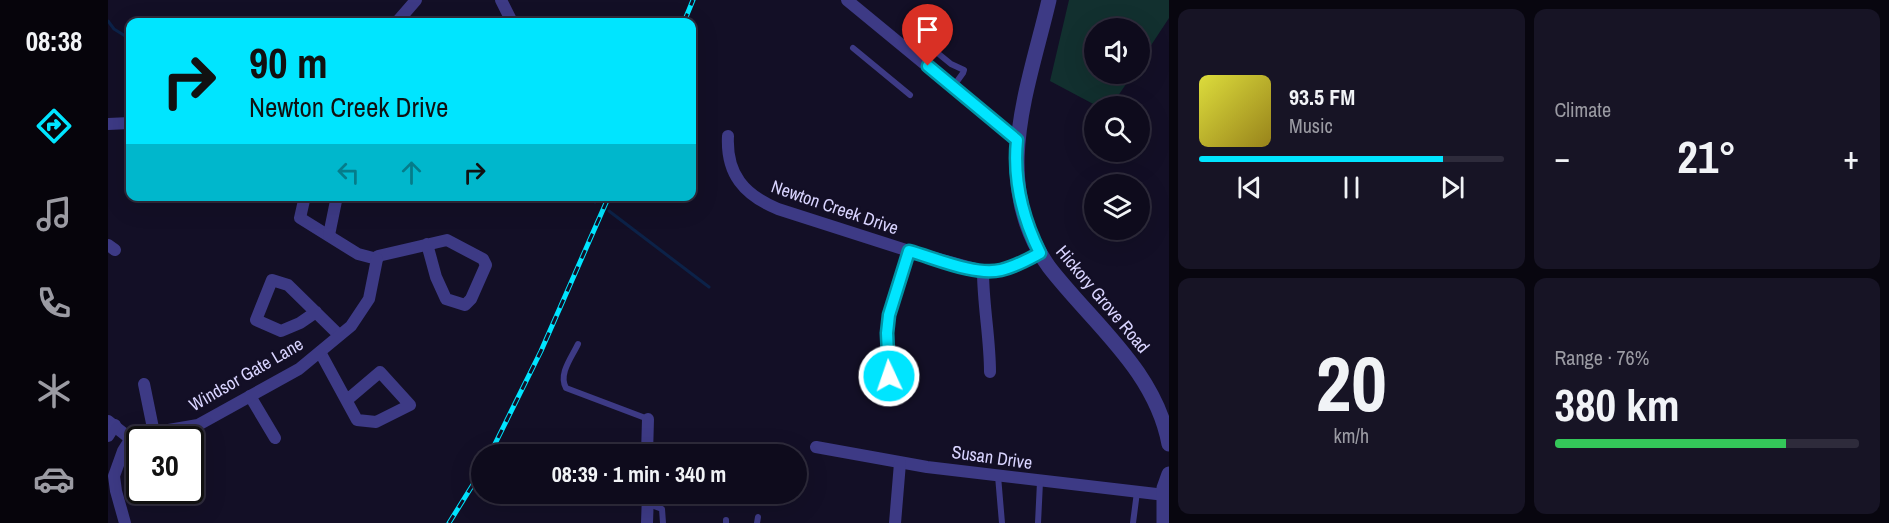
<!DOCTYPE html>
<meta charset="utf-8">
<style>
body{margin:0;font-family:"Archivo Narrow",sans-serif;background:#171425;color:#f1f3f6;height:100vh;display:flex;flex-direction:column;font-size:22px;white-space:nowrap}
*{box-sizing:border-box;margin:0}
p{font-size:20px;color:#9b9ba3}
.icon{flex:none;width:33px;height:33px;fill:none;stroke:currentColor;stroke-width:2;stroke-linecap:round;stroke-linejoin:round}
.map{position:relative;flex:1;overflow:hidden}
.sheet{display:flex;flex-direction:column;gap:9px;padding:9px;background:#08060f;width:720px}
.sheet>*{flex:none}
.guide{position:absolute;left:18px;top:18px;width:570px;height:183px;border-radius:12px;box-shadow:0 6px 24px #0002,0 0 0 2px #2e2b3b;background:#00e5ff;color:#111;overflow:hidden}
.buttons{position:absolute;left:976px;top:18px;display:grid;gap:12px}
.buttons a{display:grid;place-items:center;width:66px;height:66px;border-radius:50%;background:#0e0b1c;box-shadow:0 6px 24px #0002,0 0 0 2px #2e2b3b;font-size:30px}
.speed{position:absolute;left:18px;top:426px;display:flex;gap:12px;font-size:30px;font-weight:700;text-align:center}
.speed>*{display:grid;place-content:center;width:78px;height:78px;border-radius:50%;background:#0e0b1c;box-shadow:0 6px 24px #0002,0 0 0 2px #2e2b3b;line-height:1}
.speed .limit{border:3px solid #111;border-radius:9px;background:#fff;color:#111}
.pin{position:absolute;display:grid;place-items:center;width:51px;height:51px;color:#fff;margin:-62px -26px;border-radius:50% 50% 50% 0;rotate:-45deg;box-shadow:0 0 6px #0007}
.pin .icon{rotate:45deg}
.me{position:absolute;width:66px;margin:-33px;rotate:357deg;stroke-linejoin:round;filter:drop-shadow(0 0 4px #0008)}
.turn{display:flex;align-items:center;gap:21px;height:126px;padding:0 24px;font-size:27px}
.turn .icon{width:78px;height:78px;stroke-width:2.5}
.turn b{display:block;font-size:42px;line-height:51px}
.lanes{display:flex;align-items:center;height:57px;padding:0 24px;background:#0003;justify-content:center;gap:30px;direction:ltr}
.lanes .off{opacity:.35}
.big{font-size:45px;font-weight:700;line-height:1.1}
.sheet .widget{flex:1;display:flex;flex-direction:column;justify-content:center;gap:9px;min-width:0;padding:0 21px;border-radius:12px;background:#171425}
.sheet .dial{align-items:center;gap:0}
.dial b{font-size:78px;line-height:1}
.song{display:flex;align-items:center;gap:18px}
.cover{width:72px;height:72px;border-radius:9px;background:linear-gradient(135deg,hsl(60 70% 55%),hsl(50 70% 35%))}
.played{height:6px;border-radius:3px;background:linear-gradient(90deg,#00e5ff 80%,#2e2b3b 80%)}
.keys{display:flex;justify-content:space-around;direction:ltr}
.heat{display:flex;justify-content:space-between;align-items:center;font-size:33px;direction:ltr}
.charge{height:9px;border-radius:4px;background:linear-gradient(90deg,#34c759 76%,#2e2b3b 0)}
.sheet .tiles{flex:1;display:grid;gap:9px;grid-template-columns:repeat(2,1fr)}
.trip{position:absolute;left:363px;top:444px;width:336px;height:60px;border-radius:30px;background:#0e0b1c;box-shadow:0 6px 24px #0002,0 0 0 2px #2e2b3b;font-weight:700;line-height:60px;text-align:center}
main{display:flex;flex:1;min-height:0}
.tabs{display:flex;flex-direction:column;width:108px;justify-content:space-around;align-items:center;background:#06040b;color:#9b9ba3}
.tabs .icon{width:42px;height:42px}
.tabs .on{color:#00e5ff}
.tabs b{font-size:27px;color:#f1f3f6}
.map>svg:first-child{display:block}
.green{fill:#12302f}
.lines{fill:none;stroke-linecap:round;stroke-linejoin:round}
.stream{stroke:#0c2248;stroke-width:3}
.service{stroke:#3d3a85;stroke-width:6}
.minor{stroke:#3d3a85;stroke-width:12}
.tertiary{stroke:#3d3a85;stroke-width:15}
.rail-casing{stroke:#00e5ff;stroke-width:5}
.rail{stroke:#130f26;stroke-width:3;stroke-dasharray:9;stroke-linecap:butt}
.route-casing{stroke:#0095a6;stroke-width:15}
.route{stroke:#00e5ff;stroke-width:10}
.labels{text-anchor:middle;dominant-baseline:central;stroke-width:4.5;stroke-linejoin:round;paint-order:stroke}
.street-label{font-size:18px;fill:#d9d4ff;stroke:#130f26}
</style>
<main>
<nav class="tabs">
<b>08:38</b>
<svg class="icon on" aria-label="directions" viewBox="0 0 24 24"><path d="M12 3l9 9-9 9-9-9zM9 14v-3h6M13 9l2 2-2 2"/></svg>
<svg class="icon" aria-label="music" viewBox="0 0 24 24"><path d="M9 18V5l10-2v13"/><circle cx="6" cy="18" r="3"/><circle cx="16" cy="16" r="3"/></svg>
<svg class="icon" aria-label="phone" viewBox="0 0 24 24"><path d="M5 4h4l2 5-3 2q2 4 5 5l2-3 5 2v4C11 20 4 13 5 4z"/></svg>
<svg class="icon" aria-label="climate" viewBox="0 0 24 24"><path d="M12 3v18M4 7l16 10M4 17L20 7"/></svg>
<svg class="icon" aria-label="car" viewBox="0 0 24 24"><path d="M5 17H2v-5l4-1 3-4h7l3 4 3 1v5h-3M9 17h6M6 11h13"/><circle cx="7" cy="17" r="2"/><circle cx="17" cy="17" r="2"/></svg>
</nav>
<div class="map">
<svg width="1061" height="523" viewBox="0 0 1061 523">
<rect width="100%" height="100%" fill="#130f26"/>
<polygon class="green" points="961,0 1061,0 1061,18 1032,62 1032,28 987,28 987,74 1025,74 1003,106 989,106 942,81"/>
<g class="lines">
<g class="stream">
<polyline points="0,21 6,29 22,39"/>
<polyline points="479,196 487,202"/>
<polyline points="501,211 601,287"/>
</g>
<g class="service">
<polyline points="810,37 843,64 856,70 855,73 845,87"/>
<polyline points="745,48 802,95"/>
<path d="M 470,344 C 464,357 450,374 458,388 L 540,419"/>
<polyline points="412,450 432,454"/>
<polyline points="890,476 894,523"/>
<polyline points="514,494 554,509 555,523"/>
<polyline points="618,523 618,520"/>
<polyline points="649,523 650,517"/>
<polyline points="930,523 932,482"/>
<polyline points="1025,523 1029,492"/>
</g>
<g class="minor">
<polyline points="393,0 404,22"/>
<polyline points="739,0 909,140"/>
<polyline points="289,22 308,0"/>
<polyline points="0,124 22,123"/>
<path d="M 620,136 C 618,174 636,195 670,209 L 801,251 L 875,271 L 890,271 L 905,267 L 932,253"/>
<polyline points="197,196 192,218 250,254 269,259 270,256 339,240 375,259 378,265 363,299 357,305 338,299 328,277 319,244"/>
<polyline points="221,235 229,196"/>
<polyline points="0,245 7,250"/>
<path d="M 875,271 C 875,305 882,338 882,372"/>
<polyline points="208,312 192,323 173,331 148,320 164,280 180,285 231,335"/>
<polyline points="212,352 249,420 268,422 302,405 272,372 239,400"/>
<polyline points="781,376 779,333 781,315 801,251"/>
<polyline points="36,384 46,433"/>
<polyline points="142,396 167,438"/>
<polyline points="0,421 24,440"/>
<polyline points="0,436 7,425"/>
<polyline points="708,447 819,467 1057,495"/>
<polyline points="539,454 540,419"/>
<polyline points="17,523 8,491 6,476 15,451 20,443 27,438 43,433 90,425 191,369 243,326 261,299 269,259"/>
<polyline points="539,523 540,494"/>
<polyline points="787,523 792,463"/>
</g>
<g class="tertiary">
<path d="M 941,0 C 920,90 881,183 941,267 C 985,324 1047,370 1061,444"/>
<polyline points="1056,523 1056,488 1061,474"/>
</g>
<defs>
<g id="rail">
<polyline points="576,22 585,0"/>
<polyline points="382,454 433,351 501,196"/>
<polyline points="341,523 374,470"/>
</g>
</defs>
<use href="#rail" class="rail-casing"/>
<use href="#rail" class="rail"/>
</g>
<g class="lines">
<defs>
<path id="route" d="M 781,376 L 779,333 L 781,315 L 801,251 C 827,258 866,276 893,270 C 907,267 919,260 932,253 C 914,217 905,180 909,140 L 820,66"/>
</defs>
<use href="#route" class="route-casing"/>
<use href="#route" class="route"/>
</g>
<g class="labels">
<g class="street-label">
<text transform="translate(727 207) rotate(19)">Newton Creek Drive</text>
<text transform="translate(995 299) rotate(50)">Hickory Grove Road</text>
<text transform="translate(138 374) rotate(-30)">Windsor Gate Lane</text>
<text transform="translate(884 457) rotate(8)">Susan Drive</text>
</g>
</g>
</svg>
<div class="buttons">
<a><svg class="icon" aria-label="sound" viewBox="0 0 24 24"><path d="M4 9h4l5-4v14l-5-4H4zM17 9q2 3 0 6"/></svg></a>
<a><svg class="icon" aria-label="search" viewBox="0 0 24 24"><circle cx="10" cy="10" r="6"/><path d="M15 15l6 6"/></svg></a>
<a><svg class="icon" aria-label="layers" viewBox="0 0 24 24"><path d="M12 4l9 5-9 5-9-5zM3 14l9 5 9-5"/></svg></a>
</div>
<div class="speed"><div class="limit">30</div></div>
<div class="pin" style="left:820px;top:66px;background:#d93025"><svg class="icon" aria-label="arrive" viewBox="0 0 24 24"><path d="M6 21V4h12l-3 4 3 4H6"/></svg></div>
<svg class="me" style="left:781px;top:376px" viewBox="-20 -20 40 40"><circle r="17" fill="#00e5ff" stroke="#fff" stroke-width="3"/><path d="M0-11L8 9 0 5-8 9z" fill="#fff"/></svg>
<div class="trip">08:39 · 1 min · 340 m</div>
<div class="guide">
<div class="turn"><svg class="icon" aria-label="right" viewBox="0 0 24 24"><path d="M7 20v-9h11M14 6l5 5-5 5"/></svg><div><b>90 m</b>Newton Creek Drive</div></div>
<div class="lanes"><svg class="icon off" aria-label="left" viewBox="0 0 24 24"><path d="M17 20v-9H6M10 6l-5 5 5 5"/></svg><svg class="icon off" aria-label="ahead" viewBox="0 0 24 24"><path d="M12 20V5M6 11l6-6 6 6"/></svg><svg class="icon" aria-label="right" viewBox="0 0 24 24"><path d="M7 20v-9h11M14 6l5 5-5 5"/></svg></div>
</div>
</div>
<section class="sheet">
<div class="tiles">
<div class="widget">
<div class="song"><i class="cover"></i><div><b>93.5 FM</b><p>Music</p></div></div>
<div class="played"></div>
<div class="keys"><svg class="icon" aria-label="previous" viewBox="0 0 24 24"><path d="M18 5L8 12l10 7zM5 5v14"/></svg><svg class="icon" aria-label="pause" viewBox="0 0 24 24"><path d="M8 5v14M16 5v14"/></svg><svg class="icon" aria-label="next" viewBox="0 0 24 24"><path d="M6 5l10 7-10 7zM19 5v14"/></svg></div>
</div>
<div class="widget"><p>Climate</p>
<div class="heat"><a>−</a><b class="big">21°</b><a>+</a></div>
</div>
<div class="widget dial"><b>20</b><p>km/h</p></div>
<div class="widget"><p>Range · 76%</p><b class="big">380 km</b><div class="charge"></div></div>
</div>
</section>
</main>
